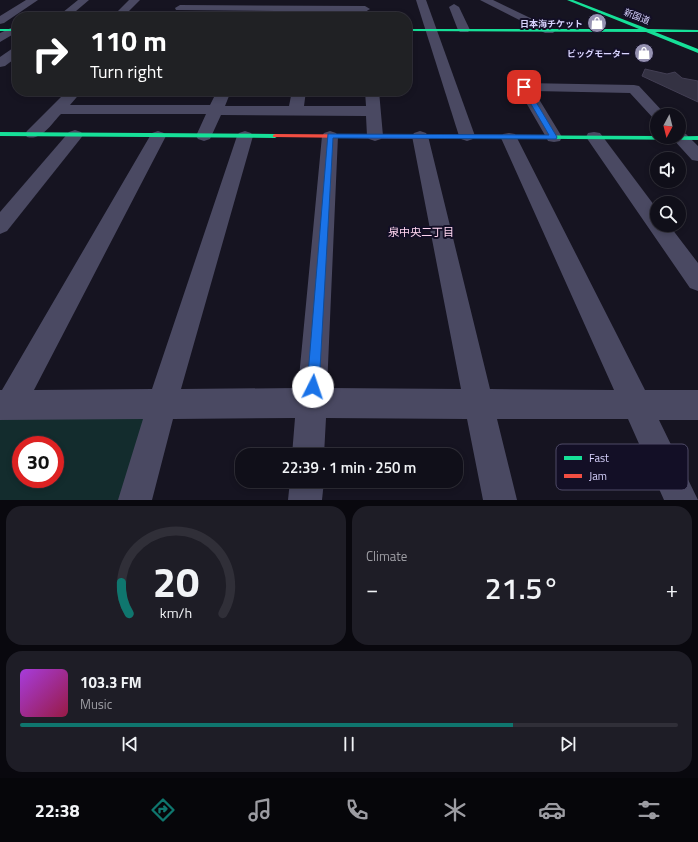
<!DOCTYPE html>
<meta charset="utf-8">
<style>
body{margin:0;font-family:"Titillium Web","Noto Sans JP",sans-serif;background:#1e1d26;color:#f1f3f6;height:100vh;display:flex;flex-direction:column;font-size:15px;white-space:nowrap}
*{box-sizing:border-box;margin:0}
p{font-size:13px;color:#9c9ca2}
.icon{flex:none;width:22px;height:22px;fill:none;stroke:currentColor;stroke-width:2;stroke-linecap:round;stroke-linejoin:round}
.map{position:relative;height:500px;overflow:hidden}
.side{display:flex;flex-direction:column;gap:6px;padding:6px;background:#09080e;flex:1}
.side>*{flex:none}
.top-card{position:absolute;left:12px;top:12px;width:400px;height:84px;border-radius:16px;box-shadow:0 2px 6px #0003,0 0 0 1px #302f38;background:#202124;color:#fff;overflow:hidden}
.needle{width:26px;rotate:187deg}
.buttons{position:absolute;left:650px;top:108px;display:grid;gap:8px}
.buttons a{display:grid;place-items:center;width:36px;height:36px;border-radius:50%;background:#100f19;box-shadow:0 2px 6px #0003,0 0 0 1px #302f38;font-size:20px}
.speed{position:absolute;left:12px;top:436px;display:flex;gap:8px;font-size:20px;font-weight:700;text-align:center}
.speed>*{display:grid;place-content:center;width:52px;height:52px;border-radius:50%;background:#100f19;box-shadow:0 2px 6px #0003,0 0 0 1px #302f38;line-height:1}
.speed .limit{border:6px solid #d22;background:#fff;color:#111}
.pin{position:absolute;display:grid;place-items:center;width:34px;height:34px;color:#fff;margin:-17px;border-radius:8px;box-shadow:0 2px 6px #0006}
.me{position:absolute;width:44px;margin:-22px;rotate:4deg;stroke-linejoin:round;filter:drop-shadow(0 0 3px #0008)}
.turn{display:flex;align-items:center;gap:14px;height:84px;padding:0 12px;font-size:18px}
.turn .icon{width:52px;height:52px;stroke-width:2.5}
.turn b{display:block;font-size:28px;line-height:34px}
.big{font-size:30px;font-weight:600;line-height:1.1}
.side .tile{flex:1;display:flex;flex-direction:column;justify-content:center;gap:6px;min-width:0;padding:0 14px;border-radius:16px;background:#1e1d26}
.side .dial{align-items:center;gap:0}
.dial svg{height:104px;overflow:visible;fill:none;stroke:#302f38;stroke-width:7;stroke-linecap:round;text-anchor:middle}
.dial text{fill:#f1f3f6;stroke:none}
.song{display:flex;align-items:center;gap:12px}
.cover{width:48px;height:48px;border-radius:6px;background:linear-gradient(135deg,hsl(280 70% 55%),hsl(340 70% 35%))}
.played{height:4px;border-radius:2px;background:linear-gradient(90deg,#0f766e 75%,#302f38 75%)}
.keys{display:flex;justify-content:space-around;direction:ltr}
.heat{display:flex;justify-content:space-between;align-items:center;font-size:22px;direction:ltr}
.side .tiles{flex:1;display:grid;gap:6px;grid-template-columns:1fr 1fr}
.tile:last-child{grid-column:span 2}
.trip{position:absolute;left:235px;top:448px;width:228px;height:40px;border-radius:16px;background:#100f19;box-shadow:0 2px 6px #0003,0 0 0 1px #302f38;font-weight:600;line-height:40px;text-align:center}
.tab-bar{display:flex;height:64px;justify-content:space-around;align-items:center;background:#06060a;color:#9c9ca2}
.tab-bar .icon{width:28px;height:28px}
.tab-bar .selected{color:#0f766e}
.tab-bar b{font-size:18px;color:#f1f3f6}
.map>svg:first-child{display:block}
.green{fill:#132c2d;fill-rule:evenodd}
.building{fill:#343243;stroke:#433f54}
.lines{fill:none;stroke-linecap:round;stroke-linejoin:round}
.street{fill:#4a4962;fill-rule:evenodd}
.fast{fill:#16e098;fill-rule:evenodd}
.jam{fill:#f24e42;fill-rule:evenodd}
.route{fill:#1a73e8;stroke:#114b97}
.labels{text-anchor:middle;dominant-baseline:central;stroke-width:4;stroke-linejoin:round;paint-order:stroke}
.far-street-label{font-size:9px;fill:#d9d4ff;stroke:#130f26}
.far-poi-label{font-size:9px;font-weight:bold;fill:#d9d4ff;stroke:#130f26;text-anchor:end}
.neighbourhood-label{font-size:11px;fill:#ffd6f0;stroke:#130f26}
.key{fill:#130f26;stroke:#4e4a67;stroke-width:1}
.key-label{font-size:11px;fill:#d9d4ff}
</style>
<div class="map">
<svg width="698" height="500" viewBox="0 0 698 500">
<rect width="100%" height="100%" fill="#161421"/>
<path class="green" d="M 0,417 L 144,418 L 128,500 L 0,500 ZM 21,445 L 55,445 L 55,479 L 21,479 Z"/>
<polygon class="building" points="645,69 667,74 675,72 682,78 698,81 698,102 642,76"/>
<g class="lines">
<g class="street">
<polygon points="26,0 38,0 4,23 0,24 0,16"/>
<polygon points="78,0 89,0 69,17 57,17"/>
<polygon points="129,0 140,0 123,17 112,17"/>
<polygon points="416,0 426,0 475,136 473,139 467,141 461,139 459,136"/>
<polygon points="480,0 493,0 553,29 555,31 553,33 545,33"/>
<polygon points="454,4 459,7 470,30 468,32 460,32 458,30 449,7"/>
<polygon points="180,5 365,6 370,9 365,12 176,10 175,8"/>
<polygon points="13,27 17,28 17,32 0,42 0,33"/>
<polygon points="17,47 17,57 5,66 0,67 0,57 13,48"/>
<polygon points="524,83 634,85 639,86 666,115 657,115 657,119 653,118 630,93 534,91 562,137 560,141 554,142 548,141 546,137 517,87 519,84"/>
<path d="M 67,91 L 82,91 L 70,105 L 210,105 L 217,91 L 231,91 L 225,106 L 289,106 L 292,91 L 306,91 L 304,106 L 366,106 L 365,91 L 379,91 L 383,136 L 381,139 L 375,141 L 369,139 L 367,136 L 366,116 L 221,115 L 210,139 L 204,141 L 198,139 L 196,136 L 206,114 L 61,114 C 52,123 42,141 27,137 L 25,134 L 27,131 Z"/>
<polygon points="75,130 81,132 83,135 81,138 7,231 0,234 0,212 69,132"/>
<polygon points="158,131 164,133 166,136 34,390 152,389 237,136 239,133 245,131 251,133 253,136 181,389 298,388 322,136 324,133 330,131 336,133 338,136 327,388 461,389 412,136 414,133 420,131 426,133 428,136 490,389 614,390 501,138 503,134 509,133 515,134 517,138 645,390 698,390 698,420 659,420 698,500 664,500 628,419 497,419 517,500 483,500 467,419 326,418 324,455 292,455 295,418 173,419 152,500 118,500 143,419 0,420 0,390 2,390 150,136 152,133"/>
<polygon points="594,132 600,133 657,209 657,225 669,225 698,263 698,291 690,288 586,137 588,133"/>
<polygon points="679,133 686,134 698,146 698,161 692,160 672,138 679,137"/>
<polygon points="290,481 324,481 322,500 288,500"/>
</g>
<g class="fast">
<polygon points="567,0 573,0 648,29 698,30 698,32 655,32 698,49 698,53 646,32 407,31 407,29 639,29"/>
<rect x="0" y="29" width="17" height="2"/>
<polygon points="0,132 275,134 278,136 275,138 0,136"/>
<polygon points="429,135 657,136 657,137 698,136 698,140 427,138 426,137"/>
</g>
<polygon class="jam" points="275,134 429,135 432,137 429,139 273,137 273,135"/>
</g>
<polygon class="route" points="522,86 527,87 557,137 556,139 333,138 319,387 317,391 313,393 309,391 307,387 328,134 549,135 521,87"/>
<defs>
<symbol id="shop-disc" viewBox="-11 -11 22 22"><circle r="9.5" fill="#9591b1" stroke="#130f26"/><path d="M-5-2.5h2.3a2.7 3.5 0 0 1 5.4 0H5L5.5 6h-11ZM-1.5-2.5h3a1.5 2.3 0 0 0-3 0Z" fill="#fff"/></symbol>
</defs>
<g fill-rule="evenodd">
<use href="#shop-disc" x="586" y="12" width="22" height="22"/>
<use href="#shop-disc" x="633" y="42" width="22" height="22"/>
</g>
<g class="labels">
<g class="far-street-label">
<text transform="translate(637 16) rotate(21)">新国道</text>
</g>
<g class="far-poi-label">
<text x="583" y="23">日本海チケット</text>
<text x="630" y="53">ビッグモーター</text>
</g>
<g class="neighbourhood-label">
<text x="421" y="232">泉中央二丁目</text>
</g>
</g>
<rect x="556" y="444" width="132" height="46" rx="6" class="key"/>
<rect x="564" y="456" width="18" height="4" fill="#16e098"/>
<rect x="564" y="474" width="18" height="4" fill="#f24e42"/>
<g class="key-label">
<text x="589" y="462">Fast</text>
<text x="589" y="480">Jam</text>
</g>
</svg>
<div class="buttons">
<a><svg class="needle" viewBox="-14 -14 28 28"><path d="M0-13l5 13h-10z" fill="#e53935"/><path d="M0 13l5-13h-10z" fill="#9c9ca2"/></svg></a>
<a><svg class="icon" aria-label="sound" viewBox="0 0 24 24"><path d="M4 9h4l5-4v14l-5-4H4zM17 9q2 3 0 6"/></svg></a>
<a><svg class="icon" aria-label="search" viewBox="0 0 24 24"><circle cx="10" cy="10" r="6"/><path d="M15 15l6 6"/></svg></a>
</div>
<div class="speed"><div class="limit">30</div></div>
<div class="pin" style="left:524px;top:87px;background:#d93025"><svg class="icon" aria-label="arrive" viewBox="0 0 24 24"><path d="M6 21V4h12l-3 4 3 4H6"/></svg></div>
<svg class="me" style="left:313px;top:387px" viewBox="-20 -20 40 40"><circle r="19" fill="#fff"/><path d="M0-13L10 11 0 6-10 11z" fill="#1a73e8"/></svg>
<div class="trip">22:39 · 1 min · 250 m</div>
<div class="top-card">
<div class="turn"><svg class="icon" aria-label="right" viewBox="0 0 24 24"><path d="M7 20v-9h11M14 6l5 5-5 5"/></svg><div><b>110 m</b>Turn right</div></div>
</div>
</div>
<section class="side">
<div class="tiles">
<div class="tile dial"><svg viewBox="0 0 100 80">
<path d="M14 69A42 42 0 1 1 86 69"/>
<path d="M14 69A42 42 0 0 1 8 45" stroke="#0f766e"/>
<text x="50" y="56" font-size="32" font-weight="700">20</text>
<text x="50" y="72" font-size="11">km/h</text>
</svg></div>
<div class="tile"><p>Climate</p>
<div class="heat"><a>−</a><b class="big">21.5°</b><a>+</a></div>
</div>
<div class="tile">
<div class="song"><i class="cover"></i><div><b>103.3 FM</b><p>Music</p></div></div>
<div class="played"></div>
<div class="keys"><svg class="icon" aria-label="previous" viewBox="0 0 24 24"><path d="M18 5L8 12l10 7zM5 5v14"/></svg><svg class="icon" aria-label="pause" viewBox="0 0 24 24"><path d="M8 5v14M16 5v14"/></svg><svg class="icon" aria-label="next" viewBox="0 0 24 24"><path d="M6 5l10 7-10 7zM19 5v14"/></svg></div>
</div>
</div>
</section>
<nav class="tab-bar">
<b>22:38</b>
<svg class="icon selected" aria-label="directions" viewBox="0 0 24 24"><path d="M12 3l9 9-9 9-9-9zM9 14v-3h6M13 9l2 2-2 2"/></svg>
<svg class="icon" aria-label="music" viewBox="0 0 24 24"><path d="M9 18V5l10-2v13"/><circle cx="6" cy="18" r="3"/><circle cx="16" cy="16" r="3"/></svg>
<svg class="icon" aria-label="phone" viewBox="0 0 24 24"><path d="M5 4h4l2 5-3 2q2 4 5 5l2-3 5 2v4C11 20 4 13 5 4z"/></svg>
<svg class="icon" aria-label="climate" viewBox="0 0 24 24"><path d="M12 3v18M4 7l16 10M4 17L20 7"/></svg>
<svg class="icon" aria-label="car" viewBox="0 0 24 24"><path d="M5 17H2v-5l4-1 3-4h7l3 4 3 1v5h-3M9 17h6M6 11h13"/><circle cx="7" cy="17" r="2"/><circle cx="17" cy="17" r="2"/></svg>
<svg class="icon" aria-label="filters" viewBox="0 0 24 24"><path d="M4 7h16M4 17h16"/><circle cx="9" cy="7" r="2"/><circle cx="15" cy="17" r="2"/></svg>
</nav>
